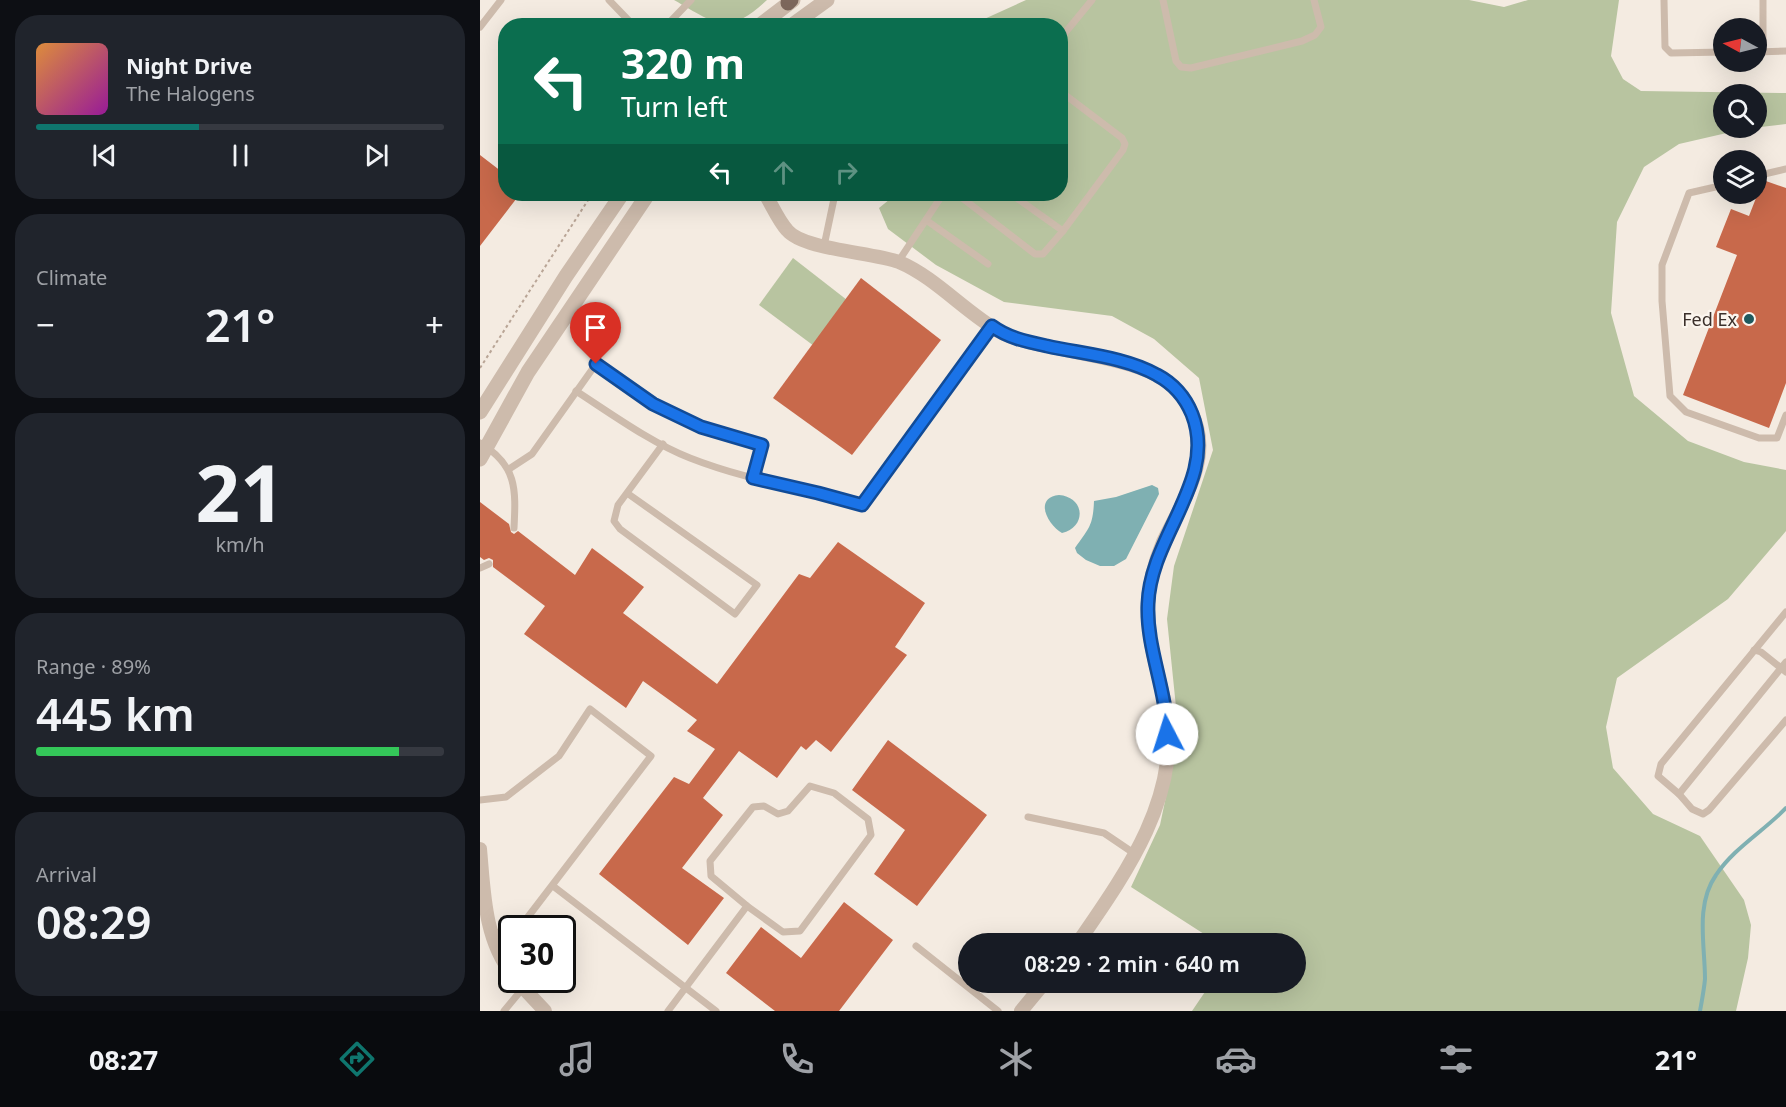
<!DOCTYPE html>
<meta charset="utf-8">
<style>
body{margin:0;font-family:"Noto Sans",sans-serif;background:#20242c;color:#f1f3f6;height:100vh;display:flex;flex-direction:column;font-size:22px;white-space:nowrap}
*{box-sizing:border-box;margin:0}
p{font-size:20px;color:#9ea1a6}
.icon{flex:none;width:33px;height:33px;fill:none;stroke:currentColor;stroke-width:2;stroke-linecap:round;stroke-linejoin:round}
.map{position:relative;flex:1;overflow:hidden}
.sheet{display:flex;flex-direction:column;gap:15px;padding:15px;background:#0d0f14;width:480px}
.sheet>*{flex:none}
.guide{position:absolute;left:18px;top:18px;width:570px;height:183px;border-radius:24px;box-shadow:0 6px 24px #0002;background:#0b6e4f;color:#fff;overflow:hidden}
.needle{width:39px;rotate:277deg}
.tools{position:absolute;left:1233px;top:18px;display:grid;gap:12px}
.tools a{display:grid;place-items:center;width:54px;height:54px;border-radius:50%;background:#171b24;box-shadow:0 6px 24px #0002;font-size:30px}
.speed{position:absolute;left:18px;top:915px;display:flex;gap:12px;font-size:30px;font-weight:700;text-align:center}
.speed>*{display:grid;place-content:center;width:78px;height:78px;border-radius:50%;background:#171b24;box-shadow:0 6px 24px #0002;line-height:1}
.speed .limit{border:3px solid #111;border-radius:9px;background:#fff;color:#111}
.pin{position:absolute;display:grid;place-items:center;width:51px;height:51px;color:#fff;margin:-62px -26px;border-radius:50% 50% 50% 0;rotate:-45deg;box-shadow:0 0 6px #0007}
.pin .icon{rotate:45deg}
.me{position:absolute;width:66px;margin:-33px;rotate:355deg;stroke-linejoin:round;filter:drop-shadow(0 0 4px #0008)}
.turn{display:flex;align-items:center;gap:21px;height:126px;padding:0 24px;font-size:27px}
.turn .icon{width:78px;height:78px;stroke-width:2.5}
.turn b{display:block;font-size:42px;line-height:51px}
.lanes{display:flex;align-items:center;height:57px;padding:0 24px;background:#0003;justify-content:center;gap:30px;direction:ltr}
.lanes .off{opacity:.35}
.big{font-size:45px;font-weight:600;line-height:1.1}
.sheet .tile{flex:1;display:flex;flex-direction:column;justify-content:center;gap:9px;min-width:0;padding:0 21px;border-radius:24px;background:#20242c}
.sheet .dial{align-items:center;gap:0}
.dial b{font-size:78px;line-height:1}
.song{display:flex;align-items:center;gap:18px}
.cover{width:72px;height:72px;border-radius:9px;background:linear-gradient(135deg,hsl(30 70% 55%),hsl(300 70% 35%))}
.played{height:6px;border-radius:3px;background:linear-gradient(90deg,#0f766e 40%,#363941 40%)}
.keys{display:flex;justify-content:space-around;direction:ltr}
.heat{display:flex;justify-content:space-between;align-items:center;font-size:33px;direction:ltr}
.charge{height:9px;border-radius:4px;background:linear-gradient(90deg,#34c759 89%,#363941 0)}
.trip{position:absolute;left:478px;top:933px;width:348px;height:60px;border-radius:30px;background:#171b24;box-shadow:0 6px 24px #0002;font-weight:600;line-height:60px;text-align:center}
.tabs{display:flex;height:96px;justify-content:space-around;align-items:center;background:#090b0e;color:#9ea1a6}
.tabs .icon{width:42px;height:42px}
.tabs .current{color:#0f766e}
.tabs b{font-size:27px;color:#f1f3f6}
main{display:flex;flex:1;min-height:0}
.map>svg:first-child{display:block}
.green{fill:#b8c4a0;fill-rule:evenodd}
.water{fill:#7fb0b2}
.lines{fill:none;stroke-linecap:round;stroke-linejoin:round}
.stream{stroke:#7fb0b2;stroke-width:4}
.building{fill:#c8694b}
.path{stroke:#b9a596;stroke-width:2;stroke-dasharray:3 3;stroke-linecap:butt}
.service{stroke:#cdbbac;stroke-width:7}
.minor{stroke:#cdbbac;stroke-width:14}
.tertiary{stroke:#cdbbac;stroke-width:15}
.primary{stroke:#7d675c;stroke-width:15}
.route-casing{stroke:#114b97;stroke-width:15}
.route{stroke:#1a73e8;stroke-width:10}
.poi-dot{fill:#1f5a5e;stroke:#fbf5ee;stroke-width:2}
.labels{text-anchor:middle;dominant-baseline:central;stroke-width:4.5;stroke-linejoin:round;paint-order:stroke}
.poi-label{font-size:18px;fill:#3b302b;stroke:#fbf5ee;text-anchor:end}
</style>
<main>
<section class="sheet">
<div class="tile">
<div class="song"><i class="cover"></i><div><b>Night Drive</b><p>The Halogens</p></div></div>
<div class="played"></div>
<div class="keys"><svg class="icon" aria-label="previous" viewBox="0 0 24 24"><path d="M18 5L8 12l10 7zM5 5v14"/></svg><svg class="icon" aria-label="pause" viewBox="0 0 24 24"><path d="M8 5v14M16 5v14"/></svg><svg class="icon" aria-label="next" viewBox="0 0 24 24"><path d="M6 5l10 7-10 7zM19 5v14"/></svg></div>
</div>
<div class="tile"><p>Climate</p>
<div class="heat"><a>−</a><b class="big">21°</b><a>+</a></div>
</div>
<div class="tile dial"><b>21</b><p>km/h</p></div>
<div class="tile"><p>Range · 89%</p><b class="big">445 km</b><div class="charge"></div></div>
<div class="tile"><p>Arrival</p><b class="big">08:29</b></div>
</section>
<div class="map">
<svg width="1306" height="1011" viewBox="0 0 1306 1011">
<rect width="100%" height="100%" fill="#f4ebe1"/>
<g class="green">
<path d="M 194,0 L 287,0 C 248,37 234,23 194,0 Z"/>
<path d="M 546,0 L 989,0 L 1024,7 L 1048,0 L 1139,0 L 1131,56 L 1143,79 L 1161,91 L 1306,93 L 1306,124 L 1264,129 L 1199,144 L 1164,167 L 1137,222 L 1131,313 L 1154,396 L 1208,441 L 1264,462 L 1306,470 L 1306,531 L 1248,599 L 1137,678 L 1126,727 L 1133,768 L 1173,814 L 1220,836 L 1264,900 L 1271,925 L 1268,958 L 1256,1011 L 712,1011 L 731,983 L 816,982 L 816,944 L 738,943 L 651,887 L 680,825 L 693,763 L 696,707 L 687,619 L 694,566 L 733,450 L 719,378 L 674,339 L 632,316 L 524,302 L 456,265 L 408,229 L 399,208 L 415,195 L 421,194 L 580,194 L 580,26 L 491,25 ZM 1244,94 L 1276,94 L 1276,128 L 1244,128 Z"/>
<polygon points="313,258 367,300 334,346 279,305"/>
</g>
<g class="water">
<path d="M 672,485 L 678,488 L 679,494 L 646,559 L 634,566 L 620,566 L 606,560 L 597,553 L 595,548 C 609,528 613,526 614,501 L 636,497 Z"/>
<path d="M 579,495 C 605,497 607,527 582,533 C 568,525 553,498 579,495 Z"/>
</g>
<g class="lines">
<path class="stream" d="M 1220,1011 C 1222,1000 1224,990 1225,979 C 1225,945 1215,905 1236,875 C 1254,848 1284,831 1306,808"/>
</g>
<g class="building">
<polygon points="0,155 26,175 26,194 40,194 0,246"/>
<polygon points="1283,180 1306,188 1306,383 1289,428 1203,395 1257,255 1236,247 1251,209 1269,216"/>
<polygon points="381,278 461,340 372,455 293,398"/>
<polygon points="0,502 29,524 31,532 34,534 38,531 95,575 112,548 164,587 143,613 237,684 319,574 330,578 358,542 445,603 415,647 427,655 351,752 336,740 326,750 321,746 297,778 259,751 223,798 243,815 202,868 244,898 208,945 119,874 194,777 209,784 235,749 207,731 217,720 163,681 146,708 44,634 65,606 13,567 13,560 9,558 4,560 0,557"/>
<polygon points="408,740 507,815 437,906 394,874 425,830 372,790"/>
<polygon points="364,902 413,940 359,1011 295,1011 246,973 281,927 321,958"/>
</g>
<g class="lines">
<polyline class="path" points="0,368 112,194"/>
<g class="service">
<polyline points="129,0 154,26"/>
<polyline points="683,0 696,61 701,67 711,68 822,41 835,35 841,27 834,0"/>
<polyline points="1184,0 1185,47 1191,53 1244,52"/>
<polyline points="1283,0 1283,52"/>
<polyline points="186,26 211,0"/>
<polyline points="0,27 21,0"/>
<polyline points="580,39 612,0"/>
<polyline points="1276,52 1306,51"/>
<polyline points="1276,176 1306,169"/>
<polyline points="1244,185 1209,193 1182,265 1182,301 1190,396 1206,412 1279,438 1297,438 1306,415"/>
<polyline points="531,194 583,231 643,150 645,144 642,138 580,91"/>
<polyline points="446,220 508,264"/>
<polyline points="344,246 355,194"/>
<polyline points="418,262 461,197 465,194 477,194 555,254 563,254 583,231"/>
<path d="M 96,391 C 130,413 173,444 210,458 C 266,480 325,489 382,505 L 512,326"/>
<path d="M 0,443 C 37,465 36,489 34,528"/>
<polyline points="29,469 52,454 116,364 173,404 221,427 282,445 273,478"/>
<polyline points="147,493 277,585 255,614 140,529 134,521 138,505 183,444"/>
<polyline points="0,568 9,564"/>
<polyline points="1306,612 1181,764 1178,776 1199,794 1306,662"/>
<polyline points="1274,650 1281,652 1306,672"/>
<polygon points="330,786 354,793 388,819 391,835 320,931 303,932 267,906 231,876 230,861 273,807 284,806 298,814 308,811"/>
<polyline points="1199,794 1212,809 1223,814 1229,810 1306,720"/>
<polyline points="0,800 26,797 79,756 110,709 171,756 41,926 32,928"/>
<polyline points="548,817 624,833 655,854"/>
<polyline points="73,886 236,1011"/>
<polyline points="11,934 32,929"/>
<polyline points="436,946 518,1011"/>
<polyline points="24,1011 43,988"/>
<polyline points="188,1011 267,906"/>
</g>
<g class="minor">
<path d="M 285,194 C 292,205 298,220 307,230 C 323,250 393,252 419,262 C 455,277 486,313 520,332 C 532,339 548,342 561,345 C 580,349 600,353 619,357 C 664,367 703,377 717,427 C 728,468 699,507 683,542 C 675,561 669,584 668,604 C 666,642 681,678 687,715 C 699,801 643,877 597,944"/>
<path d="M 0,849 C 4,891 4,939 32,974"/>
<polyline points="36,980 65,1011"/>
<polyline points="541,1011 565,982"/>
</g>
<g class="tertiary">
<polyline points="279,26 313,0"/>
<polyline points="311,26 347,0"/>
<polyline points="0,412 86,276 142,194"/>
<polyline points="0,459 48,372 168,194"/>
</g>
<polyline class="primary" points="308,3 311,0"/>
</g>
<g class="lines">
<defs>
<path id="route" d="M 116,364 L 173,404 L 221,427 L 282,445 L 273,478 L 338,493 L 382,505 L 512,326 C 528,338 548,342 567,346 C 603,354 645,357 677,375 C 694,384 705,397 712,414 C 738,480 670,536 668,604 C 666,648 687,690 687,734"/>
</defs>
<use href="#route" class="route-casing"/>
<use href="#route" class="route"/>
</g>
<circle class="poi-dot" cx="1269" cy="319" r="6"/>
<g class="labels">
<g class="poi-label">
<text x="1257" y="319">Fed Ex</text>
</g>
</g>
</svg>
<div class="tools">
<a><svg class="needle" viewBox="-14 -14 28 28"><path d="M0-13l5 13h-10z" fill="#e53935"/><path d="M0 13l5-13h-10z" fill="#9ea1a6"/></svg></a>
<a><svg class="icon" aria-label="search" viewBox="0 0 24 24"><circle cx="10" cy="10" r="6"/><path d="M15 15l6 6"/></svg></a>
<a><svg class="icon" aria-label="layers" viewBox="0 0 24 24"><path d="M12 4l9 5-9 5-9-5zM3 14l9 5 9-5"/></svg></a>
</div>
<div class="speed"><div class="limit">30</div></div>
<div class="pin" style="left:116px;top:364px;background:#d93025"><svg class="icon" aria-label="arrive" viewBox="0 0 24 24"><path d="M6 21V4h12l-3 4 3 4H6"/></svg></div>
<svg class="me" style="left:687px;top:734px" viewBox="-20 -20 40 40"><circle r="19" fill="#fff"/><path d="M0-13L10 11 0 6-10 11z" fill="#1a73e8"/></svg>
<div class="trip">08:29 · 2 min · 640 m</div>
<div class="guide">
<div class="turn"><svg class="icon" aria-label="left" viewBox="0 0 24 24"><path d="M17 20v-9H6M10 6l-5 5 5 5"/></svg><div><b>320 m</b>Turn left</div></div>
<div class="lanes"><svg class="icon" aria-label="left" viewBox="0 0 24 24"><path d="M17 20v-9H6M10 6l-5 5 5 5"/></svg><svg class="icon off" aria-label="ahead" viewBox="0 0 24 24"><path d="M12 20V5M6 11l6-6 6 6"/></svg><svg class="icon off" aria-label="right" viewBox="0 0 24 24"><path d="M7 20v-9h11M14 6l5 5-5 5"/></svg></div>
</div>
</div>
</main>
<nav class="tabs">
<b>08:27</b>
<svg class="icon current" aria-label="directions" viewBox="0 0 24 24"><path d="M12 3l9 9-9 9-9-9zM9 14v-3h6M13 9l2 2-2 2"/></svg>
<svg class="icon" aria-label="music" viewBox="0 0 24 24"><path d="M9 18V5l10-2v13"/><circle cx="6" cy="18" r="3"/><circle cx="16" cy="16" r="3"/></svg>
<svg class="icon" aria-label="phone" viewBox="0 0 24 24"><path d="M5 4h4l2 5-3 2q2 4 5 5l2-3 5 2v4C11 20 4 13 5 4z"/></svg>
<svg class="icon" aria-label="climate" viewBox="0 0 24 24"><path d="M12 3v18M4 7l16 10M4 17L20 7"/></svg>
<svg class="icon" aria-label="car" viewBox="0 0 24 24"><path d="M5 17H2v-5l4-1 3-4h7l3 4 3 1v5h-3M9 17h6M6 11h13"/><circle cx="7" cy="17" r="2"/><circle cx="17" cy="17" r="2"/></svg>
<svg class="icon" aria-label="filters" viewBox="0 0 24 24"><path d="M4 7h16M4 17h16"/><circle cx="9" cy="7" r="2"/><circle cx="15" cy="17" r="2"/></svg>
<b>21°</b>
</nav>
